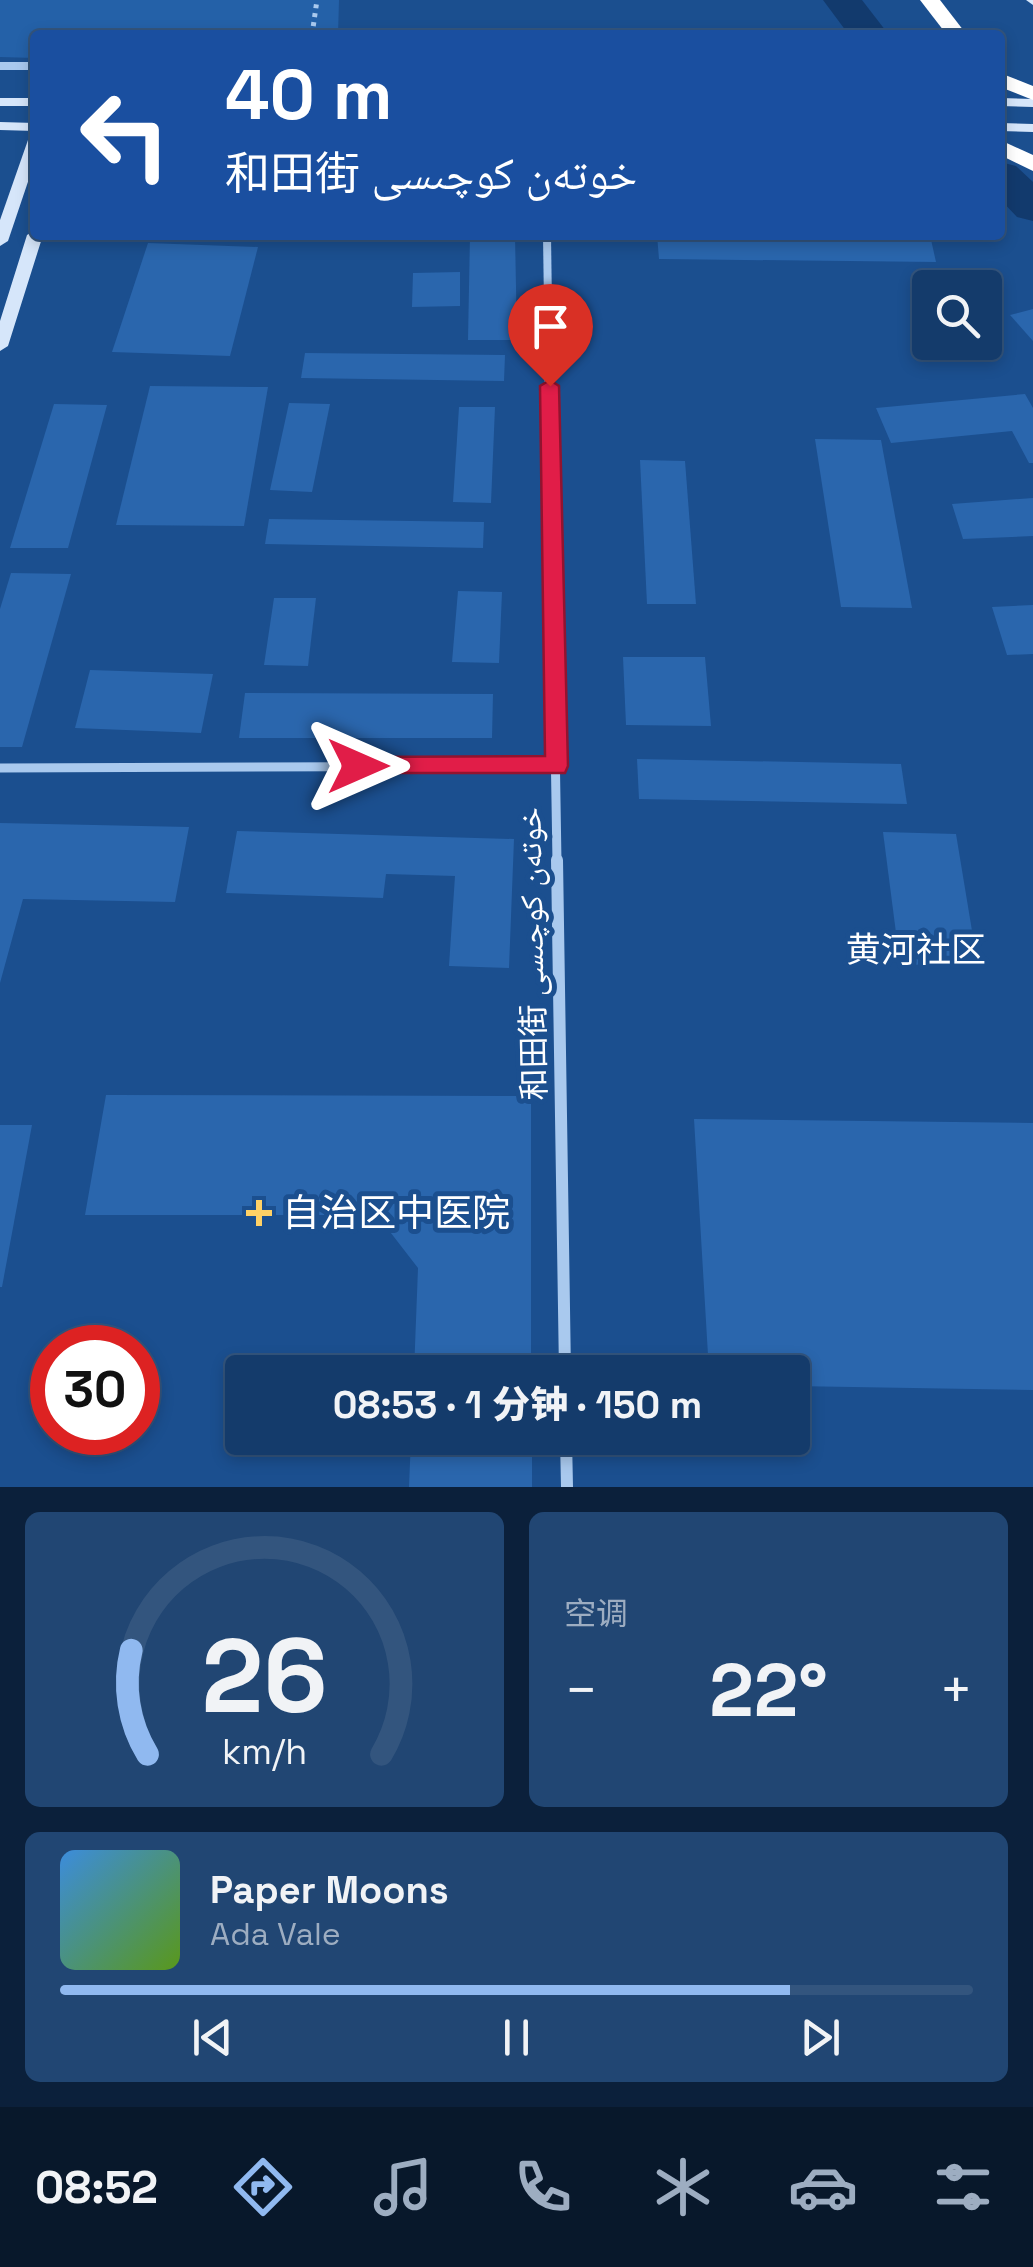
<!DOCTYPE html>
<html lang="zh">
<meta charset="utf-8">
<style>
body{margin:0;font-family:"Space Grotesk","Noto Naskh Arabic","Noto Sans SC",sans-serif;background:#214673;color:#f1f3f6;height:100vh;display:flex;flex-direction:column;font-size:38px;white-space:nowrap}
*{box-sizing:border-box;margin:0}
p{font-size:32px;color:#9dadc1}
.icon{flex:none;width:55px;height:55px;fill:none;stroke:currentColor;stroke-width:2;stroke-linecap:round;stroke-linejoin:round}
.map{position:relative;height:1487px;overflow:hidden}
.sheet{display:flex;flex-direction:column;gap:25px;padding:25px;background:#0b203b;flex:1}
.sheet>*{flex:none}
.hud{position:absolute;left:30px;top:30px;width:975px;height:210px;border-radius:10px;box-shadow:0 5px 15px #0003,0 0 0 2px #33557e;background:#1a4fa0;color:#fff;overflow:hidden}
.tools{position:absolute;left:912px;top:270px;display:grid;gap:20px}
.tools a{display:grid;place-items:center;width:90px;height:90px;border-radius:10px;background:#143b6b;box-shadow:0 5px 15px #0003,0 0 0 2px #33557e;font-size:50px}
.speed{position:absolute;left:30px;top:1325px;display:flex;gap:20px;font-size:50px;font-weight:700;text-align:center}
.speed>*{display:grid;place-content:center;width:130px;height:130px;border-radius:50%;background:#143b6b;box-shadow:0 5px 15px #0003,0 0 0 2px #33557e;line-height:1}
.speed .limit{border:15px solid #d22;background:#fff;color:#111}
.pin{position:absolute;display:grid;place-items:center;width:85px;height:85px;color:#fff;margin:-102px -42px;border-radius:50% 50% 50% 0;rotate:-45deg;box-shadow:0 0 10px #0007}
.pin .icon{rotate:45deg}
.me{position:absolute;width:110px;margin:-55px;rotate:90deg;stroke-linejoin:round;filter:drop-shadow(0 0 8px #0008)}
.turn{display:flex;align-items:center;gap:35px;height:210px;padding:0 30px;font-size:45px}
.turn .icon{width:130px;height:130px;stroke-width:2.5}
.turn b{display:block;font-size:70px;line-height:85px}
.big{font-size:75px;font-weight:800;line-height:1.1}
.sheet .widget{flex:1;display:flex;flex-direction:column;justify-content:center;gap:15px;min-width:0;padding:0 35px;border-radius:15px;background:#214673}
.sheet .dial{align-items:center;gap:0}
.dial svg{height:260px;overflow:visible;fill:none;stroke:#33557e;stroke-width:7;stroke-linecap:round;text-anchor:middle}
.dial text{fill:#f1f3f6;stroke:none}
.song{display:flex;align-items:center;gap:30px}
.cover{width:120px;height:120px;border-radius:15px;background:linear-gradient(135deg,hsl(210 70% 55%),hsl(90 70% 35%))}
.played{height:10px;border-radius:5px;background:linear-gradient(90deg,#90b9f0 80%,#33557e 80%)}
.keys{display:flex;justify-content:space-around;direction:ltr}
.heat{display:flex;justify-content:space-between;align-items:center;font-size:55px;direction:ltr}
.sheet .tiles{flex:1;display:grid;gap:25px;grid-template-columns:1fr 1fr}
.widget:last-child{grid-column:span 2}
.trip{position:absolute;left:225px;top:1355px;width:585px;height:100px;border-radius:10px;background:#143b6b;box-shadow:0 5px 15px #0003,0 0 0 2px #33557e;font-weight:800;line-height:100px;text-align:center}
.tabs{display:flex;height:160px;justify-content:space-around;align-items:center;background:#08182b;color:#9dadc1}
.tabs .icon{width:70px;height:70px}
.tabs .active{color:#90b9f0}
.tabs b{font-size:45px;color:#f1f3f6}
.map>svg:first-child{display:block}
.green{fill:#2461a8}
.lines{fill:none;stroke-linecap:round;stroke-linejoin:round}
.river{fill:#123a6d;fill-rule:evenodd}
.building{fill:#2a66ad}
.path{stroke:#a9c9ee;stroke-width:5;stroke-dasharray:4 5;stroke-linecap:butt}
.street-far2{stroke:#a9c9ee;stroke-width:8}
.street-far1{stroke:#a9c9ee;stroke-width:9}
.street{stroke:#a9c9ee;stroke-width:12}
.secondary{fill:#d6e6fa;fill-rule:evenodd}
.highway{fill:#fff;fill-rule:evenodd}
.route{fill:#e11d48;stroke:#92132f;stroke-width:2.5}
.poi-dot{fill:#ffd166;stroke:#1b4f8f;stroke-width:4}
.labels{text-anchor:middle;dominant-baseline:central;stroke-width:10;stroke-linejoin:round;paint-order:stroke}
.street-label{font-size:32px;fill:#fff;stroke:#1b4f8f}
.neighbourhood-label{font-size:35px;fill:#fff;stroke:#1b4f8f}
.near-poi-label{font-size:38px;fill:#fff;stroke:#1b4f8f;text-anchor:start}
</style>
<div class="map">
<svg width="1033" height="1487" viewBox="0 0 1033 1487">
<rect width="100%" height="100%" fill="#1b4f8f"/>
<polygon class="green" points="0,0 339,0 338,35 35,35 35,58 0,57"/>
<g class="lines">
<g class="river">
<polygon points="823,0 862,0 889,35 849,35"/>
<polygon points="1000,162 1016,166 1033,182 1033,221 1017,217 1000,199"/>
</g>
</g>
<g class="building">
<polygon points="470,235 515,235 517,340 468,340"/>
<polygon points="657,235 930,235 936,262 659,259"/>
<polygon points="148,243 258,247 230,356 112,352"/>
<polygon points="460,272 460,306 412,307 413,273"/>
<polygon points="1033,309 1033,341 1010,315"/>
<polygon points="305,353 505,355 504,381 301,378"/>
<polygon points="150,386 268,387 244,526 116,525"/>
<polygon points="1025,394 1033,408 1033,463 1029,463 1012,431 891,443 876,408"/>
<polygon points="289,403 330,404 312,492 270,490"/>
<polygon points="54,404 107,405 68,548 10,548"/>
<polygon points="459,407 495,407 491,503 453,502"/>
<polygon points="815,439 881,440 912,608 841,607"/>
<polygon points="640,460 685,461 696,604 647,604"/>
<polygon points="1033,498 1033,536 963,539 952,504"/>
<polygon points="269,519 484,522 483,548 265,544"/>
<polygon points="11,573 71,574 22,747 0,747 0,609"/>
<polygon points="458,591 502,592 499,663 452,662"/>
<polygon points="274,598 316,598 308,666 264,665"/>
<polygon points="1033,605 1033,654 1007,655 992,607"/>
<polygon points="623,657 705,657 711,726 626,725"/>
<polygon points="90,670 213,674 201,733 75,728"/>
<polygon points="245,693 493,694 492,738 239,738"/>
<polygon points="637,759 901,764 907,804 639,799"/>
<polygon points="0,823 189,827 175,902 23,899 0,983"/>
<polygon points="237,831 514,839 509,968 449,966 455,876 386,874 383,898 226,893"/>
<polygon points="883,832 956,834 978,967 900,964"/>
<polygon points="106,1095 531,1096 531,1372 414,1372 418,1268 377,1215 85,1215"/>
<polygon points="694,1119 1033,1123 1033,1390 792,1386 792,1372 709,1372"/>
<polygon points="0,1125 32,1125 2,1287 0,1287"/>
<polygon points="411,1438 532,1438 532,1487 409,1487"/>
</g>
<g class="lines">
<polyline class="path" points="312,35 317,0"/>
<g class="street-far2">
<polyline points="0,66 35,66"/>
<polyline points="547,235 549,377"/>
</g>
<g class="street-far1">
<polyline points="549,375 557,862"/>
<polyline points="0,768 557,766"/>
</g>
<g class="street">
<polyline points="557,860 565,1372"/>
<polyline points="566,1438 567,1487"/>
</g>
<g class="secondary">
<polygon points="1026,0 1033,0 1033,5"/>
<rect x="0" y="98" width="35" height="8"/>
<polygon points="1000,98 1033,99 1033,107 1000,106"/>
<polygon points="0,122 35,123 35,131 0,130"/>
<polygon points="1000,123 1033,124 1033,132 1000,131"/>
<polygon points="35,136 35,161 8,241 0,246 0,220 28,140"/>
<polygon points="35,230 35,235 43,235 8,346 0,351 0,321 27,235"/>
</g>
<g class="highway">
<polygon points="920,0 940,0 967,35 947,35"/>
<polygon points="1000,73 1033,86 1033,100 1000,87"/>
<polygon points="1000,140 1033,155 1033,171 1000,155"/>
</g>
</g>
<polygon class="route" points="550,380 559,386 568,766 565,773 350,773 346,766 350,760 358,757 545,756 540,386"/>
<path class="poi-dot" d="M254 1198h10v10h10v10h-10v10h-10v-10h-10v-10h10z"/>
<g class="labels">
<g class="street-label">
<text transform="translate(532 954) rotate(-91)">和田街 خوتەن كوچىسى</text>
</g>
<g class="neighbourhood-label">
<text x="916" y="950">黄河社区</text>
</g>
<g class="near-poi-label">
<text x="282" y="1213">自治区中医院</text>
</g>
</g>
</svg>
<div class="tools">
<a><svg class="icon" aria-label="search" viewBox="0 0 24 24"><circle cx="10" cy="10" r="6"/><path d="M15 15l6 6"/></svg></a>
</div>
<div class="speed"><div class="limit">30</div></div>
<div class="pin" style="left:550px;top:386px;background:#d93025"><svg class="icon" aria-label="arrive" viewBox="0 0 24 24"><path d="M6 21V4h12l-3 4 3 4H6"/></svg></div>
<svg class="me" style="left:358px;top:766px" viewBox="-20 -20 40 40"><path d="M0-17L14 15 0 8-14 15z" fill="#e11d48" stroke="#fff" stroke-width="4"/></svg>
<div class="trip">08:53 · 1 分钟 · 150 m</div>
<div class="hud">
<div class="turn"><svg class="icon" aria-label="left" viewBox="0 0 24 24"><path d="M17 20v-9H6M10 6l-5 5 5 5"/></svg><div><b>40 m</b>和田街 خوتەن كوچىسى</div></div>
</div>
</div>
<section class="sheet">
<div class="tiles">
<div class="widget dial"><svg viewBox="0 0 100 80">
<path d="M14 69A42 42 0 1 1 86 69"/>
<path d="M14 69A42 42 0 0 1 9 37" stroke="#90b9f0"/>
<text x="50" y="56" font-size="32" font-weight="700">26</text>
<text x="50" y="72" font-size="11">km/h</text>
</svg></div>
<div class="widget"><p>空调</p>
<div class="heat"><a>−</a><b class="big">22°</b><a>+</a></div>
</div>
<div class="widget">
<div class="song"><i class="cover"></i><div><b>Paper Moons</b><p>Ada Vale</p></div></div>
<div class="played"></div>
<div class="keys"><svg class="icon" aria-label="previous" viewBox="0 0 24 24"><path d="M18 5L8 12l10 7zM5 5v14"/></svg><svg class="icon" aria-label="pause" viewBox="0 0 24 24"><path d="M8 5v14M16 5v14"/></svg><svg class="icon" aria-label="next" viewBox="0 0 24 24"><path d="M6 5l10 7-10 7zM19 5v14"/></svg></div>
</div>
</div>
</section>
<nav class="tabs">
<b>08:52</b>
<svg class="icon active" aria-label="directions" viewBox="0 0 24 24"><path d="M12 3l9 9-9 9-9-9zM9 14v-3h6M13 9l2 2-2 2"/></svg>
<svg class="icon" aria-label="music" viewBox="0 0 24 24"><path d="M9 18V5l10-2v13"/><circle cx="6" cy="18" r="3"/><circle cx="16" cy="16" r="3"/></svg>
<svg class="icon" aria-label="phone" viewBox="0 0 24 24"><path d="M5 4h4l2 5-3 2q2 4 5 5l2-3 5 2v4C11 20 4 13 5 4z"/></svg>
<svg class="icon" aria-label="climate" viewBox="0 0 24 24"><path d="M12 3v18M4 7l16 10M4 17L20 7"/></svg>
<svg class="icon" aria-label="car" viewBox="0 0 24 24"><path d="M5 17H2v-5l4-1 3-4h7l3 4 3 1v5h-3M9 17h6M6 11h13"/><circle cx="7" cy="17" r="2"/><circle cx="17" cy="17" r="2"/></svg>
<svg class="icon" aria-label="filters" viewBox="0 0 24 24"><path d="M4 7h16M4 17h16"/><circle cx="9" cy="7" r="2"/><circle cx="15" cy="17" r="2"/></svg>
</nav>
